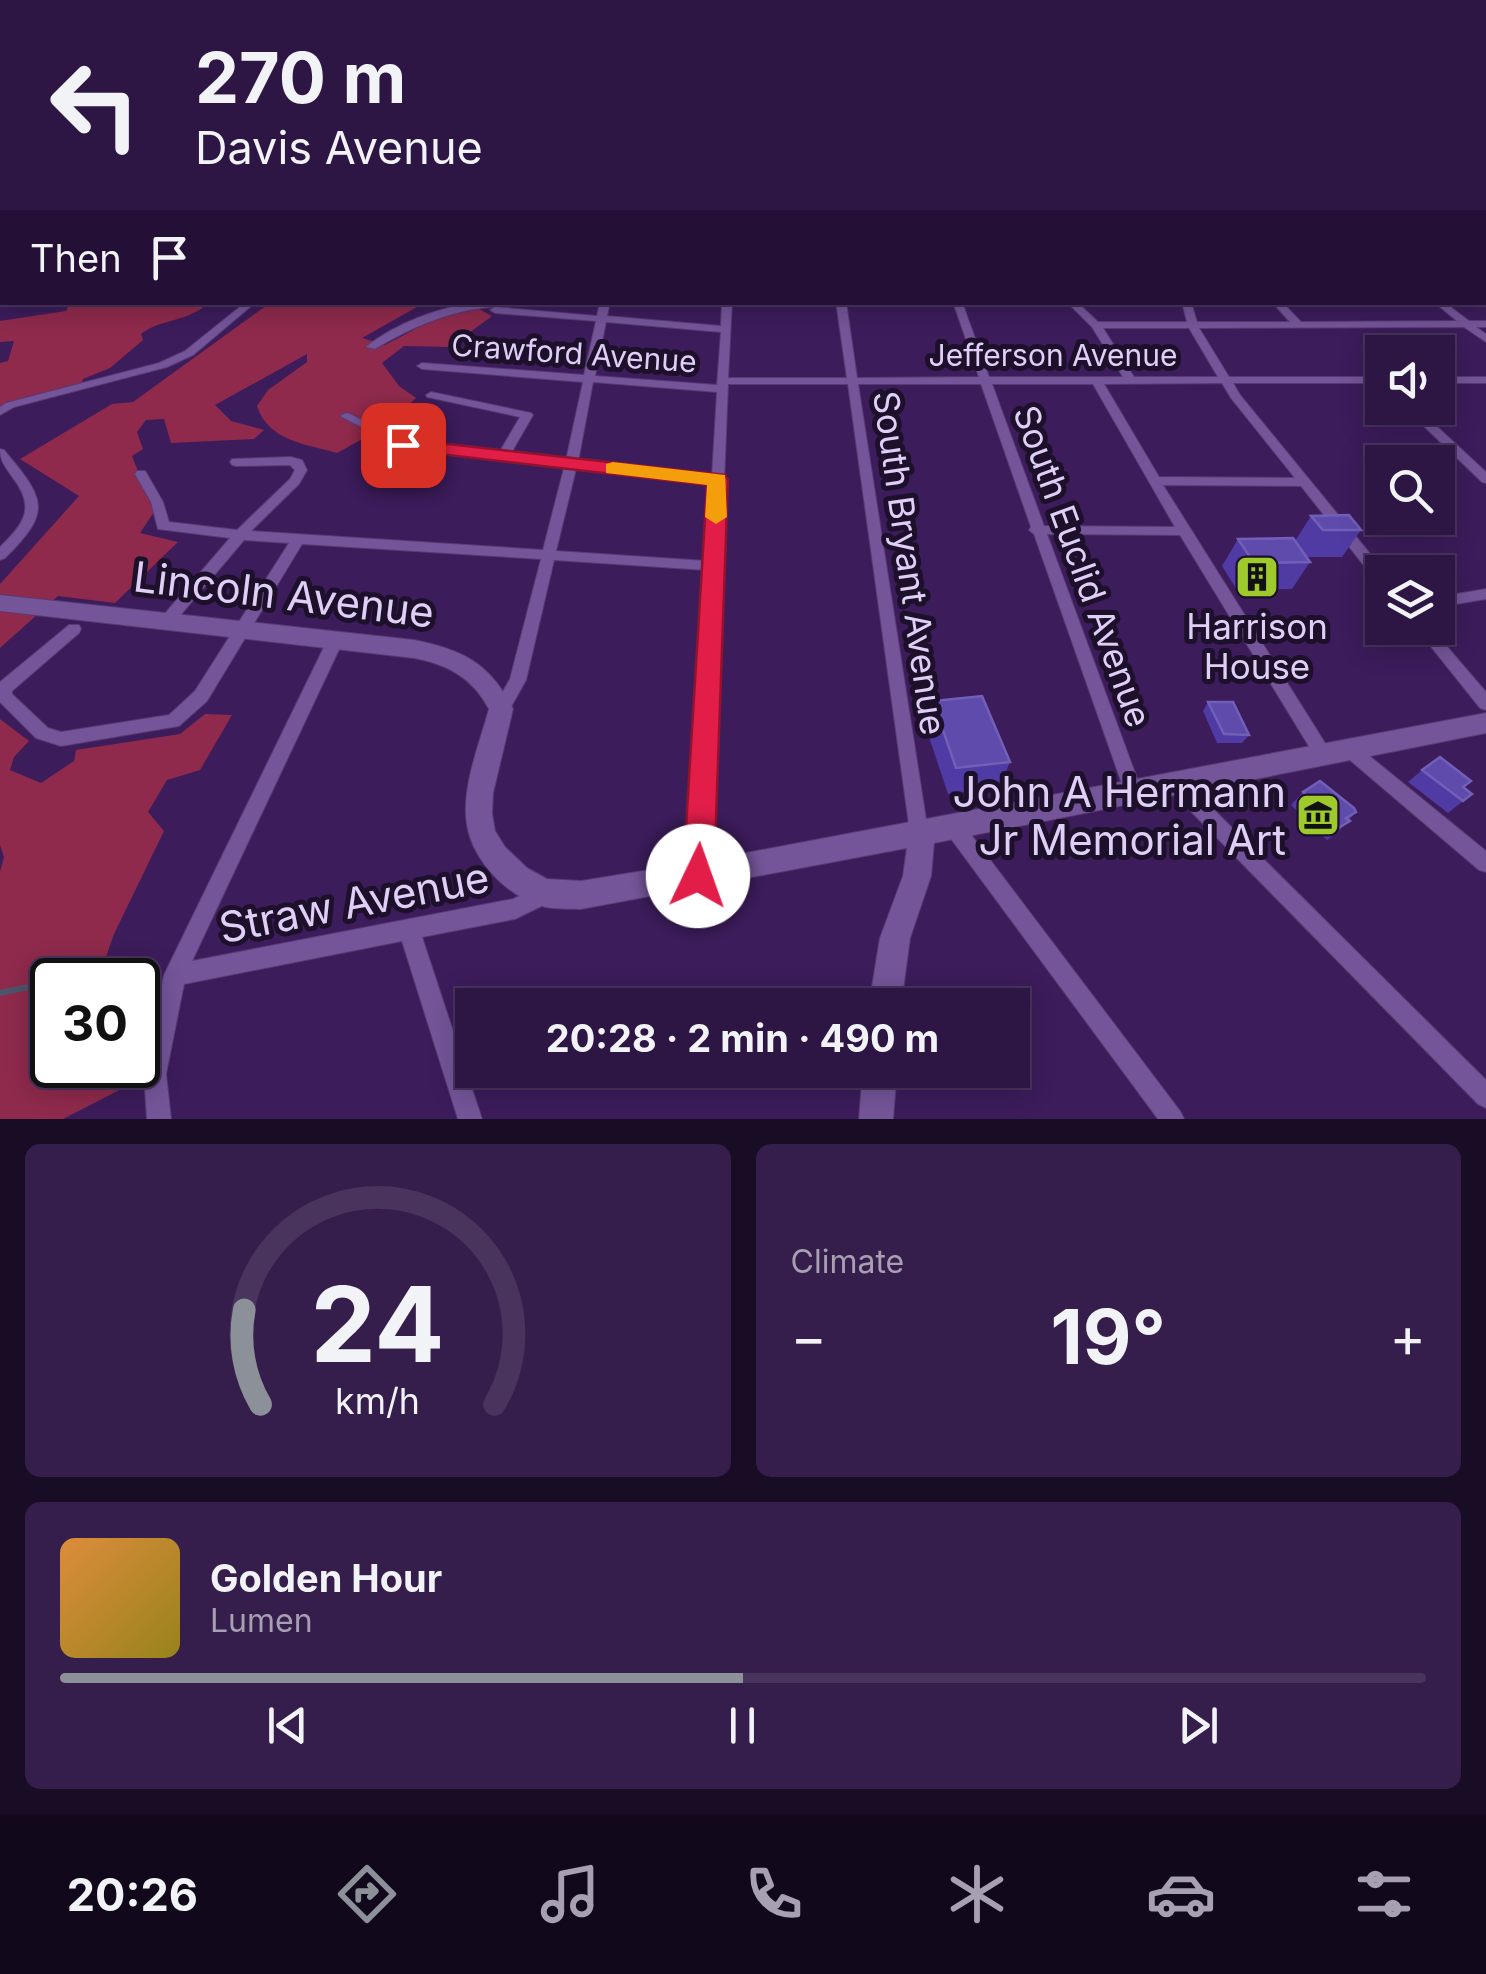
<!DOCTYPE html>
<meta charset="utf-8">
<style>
body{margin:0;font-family:Inter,sans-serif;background:#351e4b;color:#f1f3f6;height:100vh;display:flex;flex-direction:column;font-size:38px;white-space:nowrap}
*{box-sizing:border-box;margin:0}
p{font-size:32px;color:#a79fb2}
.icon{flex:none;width:55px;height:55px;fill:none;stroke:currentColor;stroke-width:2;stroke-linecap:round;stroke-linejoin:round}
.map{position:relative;height:1119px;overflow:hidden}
.panel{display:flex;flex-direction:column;gap:25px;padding:25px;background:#190c25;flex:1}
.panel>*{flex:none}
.guide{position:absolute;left:0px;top:0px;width:1488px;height:305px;box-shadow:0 5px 25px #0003,0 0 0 2px #48345d;background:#2d1544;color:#f1f3f6;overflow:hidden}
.controls{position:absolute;left:1365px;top:335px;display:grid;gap:20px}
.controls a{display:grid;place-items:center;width:90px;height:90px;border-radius:0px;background:#2d1544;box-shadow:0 5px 25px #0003,0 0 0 2px #48345d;font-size:50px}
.speed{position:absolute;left:30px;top:958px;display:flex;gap:20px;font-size:50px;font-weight:700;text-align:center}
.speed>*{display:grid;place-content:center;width:130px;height:130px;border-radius:50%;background:#2d1544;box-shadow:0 5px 25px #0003,0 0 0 2px #48345d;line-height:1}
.speed .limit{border:5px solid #111;border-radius:15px;background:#fff;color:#111}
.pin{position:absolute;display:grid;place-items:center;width:85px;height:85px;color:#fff;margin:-42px;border-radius:20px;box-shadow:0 5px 15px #0006}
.me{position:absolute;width:110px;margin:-55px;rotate:3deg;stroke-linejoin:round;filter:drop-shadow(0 0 8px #0008)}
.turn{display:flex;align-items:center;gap:35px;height:210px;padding:0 30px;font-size:45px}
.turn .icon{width:130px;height:130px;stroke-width:2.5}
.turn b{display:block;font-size:70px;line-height:85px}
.then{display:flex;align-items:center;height:95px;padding:0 30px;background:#0003;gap:20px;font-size:38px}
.big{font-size:75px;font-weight:700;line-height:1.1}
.panel .card{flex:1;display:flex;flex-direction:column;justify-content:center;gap:15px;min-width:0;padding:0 35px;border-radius:15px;background:#351e4b}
.panel .dial{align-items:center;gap:0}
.dial svg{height:260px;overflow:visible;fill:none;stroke:#48345d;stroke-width:7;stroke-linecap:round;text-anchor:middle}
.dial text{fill:#f1f3f6;stroke:none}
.song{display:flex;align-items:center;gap:30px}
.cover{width:120px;height:120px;border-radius:15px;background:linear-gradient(135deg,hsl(30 70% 55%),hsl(50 70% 35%))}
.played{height:10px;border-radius:5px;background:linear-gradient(90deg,#8c9099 50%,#48345d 50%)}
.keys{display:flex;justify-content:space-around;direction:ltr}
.heat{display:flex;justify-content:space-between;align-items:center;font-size:55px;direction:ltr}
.panel .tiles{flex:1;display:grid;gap:25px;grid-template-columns:1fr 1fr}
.card:last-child{grid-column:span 2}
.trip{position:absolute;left:455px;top:988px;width:575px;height:100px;border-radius:0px;background:#2d1544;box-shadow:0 5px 25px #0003,0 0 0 2px #48345d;font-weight:700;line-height:100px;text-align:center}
.menu{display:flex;height:160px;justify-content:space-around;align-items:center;background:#12081b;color:#a79fb2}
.menu .icon{width:70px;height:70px}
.menu .selected{color:#8c9099}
.menu b{font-size:45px;color:#f1f3f6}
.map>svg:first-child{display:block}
.green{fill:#8f2a4c}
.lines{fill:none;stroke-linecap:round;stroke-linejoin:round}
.stream{stroke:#4e5469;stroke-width:6}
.street-casing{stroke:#583a72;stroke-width:2}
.secondary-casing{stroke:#583a72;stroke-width:2}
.highway-casing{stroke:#583a72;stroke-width:3}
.street{fill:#745599;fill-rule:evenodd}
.secondary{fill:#745599;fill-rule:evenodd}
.highway{fill:#889d5e;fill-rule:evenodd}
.wall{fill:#4f3ba3}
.building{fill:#5e4bac;stroke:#7260b8;stroke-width:2.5}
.route{fill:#e11d48;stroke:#92132f;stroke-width:2.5}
.slow{fill:#f59e0b}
.labels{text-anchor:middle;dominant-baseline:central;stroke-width:10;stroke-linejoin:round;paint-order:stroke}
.far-street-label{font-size:30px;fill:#dfcff6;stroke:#1d102b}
.street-label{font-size:35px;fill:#dfcff6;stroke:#1d102b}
.poi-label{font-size:35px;fill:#dfcff6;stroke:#1d102b}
.near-street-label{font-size:42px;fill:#dfcff6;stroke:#1d102b}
.near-poi-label{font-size:42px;fill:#dfcff6;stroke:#1d102b;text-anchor:end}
</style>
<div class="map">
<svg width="1486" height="1119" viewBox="0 0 1486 1119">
<rect width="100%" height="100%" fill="#3c1c5b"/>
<g class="green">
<path d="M 280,302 L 424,303 L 362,338 L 385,345 L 436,318 L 479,309 L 492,316 L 450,347 L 404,346 L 382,363 L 399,386 L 416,398 L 386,426 L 337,453 C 306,444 268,441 257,406 L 268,390 L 307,362 L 307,354 L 215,405 L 231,421 L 264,430 L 254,439 L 171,443 L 164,419 L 146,420 L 137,432 L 143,449 L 132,456 L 154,512 L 140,533 L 178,542 L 115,603 L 58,596 L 0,648 L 0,584 L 79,496 L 20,459 L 112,404 L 133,402 L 267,305 Z"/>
<path d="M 70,303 L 208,303 C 189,322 162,318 141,334 L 143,340 L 110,368 L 83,379 L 81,385 L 0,406 L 0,363 L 8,361 L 14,341 L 0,342 L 0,321 L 66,311 Z"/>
<polygon points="205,714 232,715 200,770 167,780 148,812 164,831 114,934 98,980 52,980 52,1065 138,1065 138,1004 150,1005 137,1081 63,1119 0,1119 0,872 4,857 0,845 0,719 29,741 14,757 10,770 41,783 74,761 76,750 180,734"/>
</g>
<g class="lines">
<g class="stream">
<polyline points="60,980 86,974"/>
<polyline points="0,993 52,982"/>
</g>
<defs>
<g id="street">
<rect x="1485" y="227" width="1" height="5"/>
<polygon points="0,250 2,251 2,255 0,256"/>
<polygon points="2,296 2,302 0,303 0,297"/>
<polygon points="246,302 256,302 193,355 167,367 14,407 0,415 0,407 6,403 159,363 185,351"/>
<path d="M 476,302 L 506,303 L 501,306 C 454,309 415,325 375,349 L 366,347 C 396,323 438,308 476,302 Z"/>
<path d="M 600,302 L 610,302 L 607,316 L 721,326 L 722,302 L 732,302 L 728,378 L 847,378 L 836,302 L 846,302 L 857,378 L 979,377 L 953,302 L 962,302 L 989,377 L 1123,377 L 1092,327 L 1067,302 L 1077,302 L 1098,322 L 1187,322 L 1182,302 L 1191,302 L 1197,322 L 1290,322 L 1272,302 L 1282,302 L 1301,322 L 1457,321 L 1434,302 L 1444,302 L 1469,321 L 1486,321 L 1486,327 L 1476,327 L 1486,334 L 1486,342 L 1464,327 L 1199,328 L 1229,377 L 1382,377 L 1382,383 L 1233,383 L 1240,395 L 1385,572 L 1382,572 L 1382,583 L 1377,582 L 1301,486 L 1163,485 L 1330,751 L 1333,756 L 1330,761 L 1324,763 L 1318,761 L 1180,535 L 1047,534 L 1142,792 L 1139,798 L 1133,800 L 1127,798 L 1034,534 L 1029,530 L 1031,527 L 981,384 L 858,384 L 928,832 L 926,838 L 919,841 L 912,838 L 910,832 L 848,384 L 728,384 L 708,876 L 705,883 L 698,885 L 691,883 L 688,876 L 706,570 L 554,560 L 526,680 L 507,714 L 501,716 L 495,714 L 493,709 L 510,679 L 541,559 L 302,544 L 207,701 L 179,726 L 61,746 L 36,738 L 0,702 L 0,682 L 69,625 L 79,625 L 81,629 L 79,633 L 12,691 L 12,694 L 48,728 L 61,732 L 169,715 L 195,691 L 289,543 L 244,540 L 172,625 L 162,625 L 160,621 L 162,617 L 230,538 L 158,529 L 151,502 L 135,474 L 137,471 L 145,471 L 147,474 L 163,502 L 169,522 L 237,530 L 290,479 L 295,470 L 290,465 L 236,466 L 232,465 L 230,462 L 232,459 L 291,457 L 302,460 L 307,470 L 299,484 L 251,531 L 543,550 L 564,468 L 403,449 L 340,416 L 346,413 L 350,414 L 406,442 L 499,453 L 520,417 L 427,397 L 426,395 L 431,392 L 531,413 L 533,415 L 510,455 L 566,460 L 583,382 L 422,369 L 417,366 L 422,363 L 584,375 L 596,321 L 495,313 L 490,310 L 495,307 L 597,316 ZM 606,322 L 721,332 L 717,385 L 595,376 ZM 1103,328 L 1189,328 L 1218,377 L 1134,377 ZM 593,382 L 717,392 L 712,476 L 578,462 ZM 1222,383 L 1231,398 L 1295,478 L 1159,477 L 1104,384 ZM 992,384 L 1093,384 L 1175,527 L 1044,526 ZM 576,469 L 712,483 L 707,561 L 556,551 Z"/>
<rect x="1438" y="377" width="48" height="6"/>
<polygon points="1405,408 1417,408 1486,472 1486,483 1482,482"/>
<path d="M 0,449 L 4,450 C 45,499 53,511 5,558 L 0,560 L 0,547 C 24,524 36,508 13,478 C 6,467 0,462 0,449 Z"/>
<polygon points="1486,589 1486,599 1438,607 1438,597"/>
<polygon points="1416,628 1431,628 1486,692 1486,710 1480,708"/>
<polygon points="335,635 340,637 343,641 192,961 513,899 545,884 552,887 555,894 552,901 515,919 422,937 482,1119 458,1119 402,941 184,984 166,1074 171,1119 147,1119 144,1074 164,975 327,641 330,637"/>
<polygon points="1350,743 1356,745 1486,851 1486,872 1479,870 1344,755 1341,750 1344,745"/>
<polygon points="1175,775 1181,777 1486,1080 1486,1108 1478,1104 1169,789 1166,783 1169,777"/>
<polygon points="953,817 960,820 1180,1111 1184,1119 1158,1119 946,832 944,826 946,820"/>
</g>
<g id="secondary">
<rect x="1485" y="208" width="1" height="7"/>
<path d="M 0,595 L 414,640 C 463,650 490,663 513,709 L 493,793 L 492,814 L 495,831 L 505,847 L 527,868 L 547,879 L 581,881 L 698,862 L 1486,713 L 1486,733 L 934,843 L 931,876 L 910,938 L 901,1005 L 869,1005 L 880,938 L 903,876 L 907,848 L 581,909 C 569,908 554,910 542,906 C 504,895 468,856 466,816 C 464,781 480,742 489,709 C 473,678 447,664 414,658 L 0,611 Z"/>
<polygon points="863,1070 897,1070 893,1119 859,1119"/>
</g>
<g id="highway">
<rect x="1485" y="194" width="1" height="8"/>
<rect x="0" y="209" width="2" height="8"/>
</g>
</defs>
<use href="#street" class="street-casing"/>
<use href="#secondary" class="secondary-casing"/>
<use href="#highway" class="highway-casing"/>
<use href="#street" class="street"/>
<use href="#secondary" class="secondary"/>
<use href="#highway" class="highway"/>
</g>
<g class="wall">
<polygon points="1311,516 1361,530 1342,557 1307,557 1310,562 1292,589 1237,590 1222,566 1238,539 1295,541"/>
<polygon points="933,701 1010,762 999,788 948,794 926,728"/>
<polygon points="1208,702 1249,735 1242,743 1217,743 1203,711"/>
<polygon points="1422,770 1472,794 1448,813 1408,782"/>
<polygon points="1303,792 1356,812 1337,833 1327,840 1291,805"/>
</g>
<g class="building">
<polygon points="1349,515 1361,530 1323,530 1311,516"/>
<polygon points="1293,538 1310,562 1254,563 1238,539"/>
<polygon points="982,696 1010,762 956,768 933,701"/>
<polygon points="1208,702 1233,702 1249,735 1224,734"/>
<polygon points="1440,757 1471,781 1463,787 1472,794 1463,801 1422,770"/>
<polygon points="1320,781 1354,808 1356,812 1346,818 1350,821 1340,827 1303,792"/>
</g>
<linearGradient id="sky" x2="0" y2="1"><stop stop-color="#210f32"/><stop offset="0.5" stop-color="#504077"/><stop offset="1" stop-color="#504077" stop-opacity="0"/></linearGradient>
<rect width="1486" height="311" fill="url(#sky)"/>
<polygon class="route" points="403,439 725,475 728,480 714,876 710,887 698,891 687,887 683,876 707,485 396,449 396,441"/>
<polygon class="slow" points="613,462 725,475 727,517 716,524 705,517 707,485 606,473 606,464"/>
<defs>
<symbol id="building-square" viewBox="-11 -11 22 22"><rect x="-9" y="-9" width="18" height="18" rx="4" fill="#9fca2c" stroke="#1d102b"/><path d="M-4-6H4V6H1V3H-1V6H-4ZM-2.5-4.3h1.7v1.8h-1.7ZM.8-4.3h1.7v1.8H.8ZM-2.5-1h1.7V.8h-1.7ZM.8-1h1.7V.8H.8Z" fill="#111"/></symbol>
<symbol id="museum-square" viewBox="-11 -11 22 22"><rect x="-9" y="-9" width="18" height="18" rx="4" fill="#9fca2c" stroke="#1d102b"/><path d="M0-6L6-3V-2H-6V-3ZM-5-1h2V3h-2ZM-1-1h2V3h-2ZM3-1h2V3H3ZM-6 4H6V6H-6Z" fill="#111"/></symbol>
</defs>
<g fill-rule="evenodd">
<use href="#building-square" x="1232" y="552" width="50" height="50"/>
<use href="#museum-square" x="1293" y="790" width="50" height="50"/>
</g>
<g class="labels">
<g class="far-street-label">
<text transform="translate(574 353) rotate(4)">Crawford Avenue</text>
<text x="1053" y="355">Jefferson Avenue</text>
</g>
<g class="street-label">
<text transform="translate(910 563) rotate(82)">South Bryant Avenue</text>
<text transform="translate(1083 566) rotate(70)">South Euclid Avenue</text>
</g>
<g class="poi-label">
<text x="1257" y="626">Harrison<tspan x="1257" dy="40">House</tspan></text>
</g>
<g class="near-street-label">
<text transform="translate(284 594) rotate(7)">Lincoln Avenue</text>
<text transform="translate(354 902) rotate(-11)">Straw Avenue</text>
</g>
<g class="near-poi-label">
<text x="1286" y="791">John A Hermann<tspan x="1286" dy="48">Jr Memorial Art</tspan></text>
</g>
</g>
</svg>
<div class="controls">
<a><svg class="icon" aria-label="sound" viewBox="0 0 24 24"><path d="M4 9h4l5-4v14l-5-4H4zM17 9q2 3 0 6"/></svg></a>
<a><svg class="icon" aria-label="search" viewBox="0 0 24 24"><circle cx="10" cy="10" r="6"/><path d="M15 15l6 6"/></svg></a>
<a><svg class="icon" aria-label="layers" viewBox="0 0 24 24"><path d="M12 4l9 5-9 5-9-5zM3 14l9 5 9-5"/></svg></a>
</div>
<div class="speed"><div class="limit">30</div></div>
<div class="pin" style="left:403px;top:445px;background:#d93025"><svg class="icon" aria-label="arrive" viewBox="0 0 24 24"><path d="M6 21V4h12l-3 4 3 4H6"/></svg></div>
<svg class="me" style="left:698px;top:876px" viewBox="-20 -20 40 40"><circle r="19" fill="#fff"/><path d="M0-13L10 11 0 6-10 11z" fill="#e11d48"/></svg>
<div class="trip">20:28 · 2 min · 490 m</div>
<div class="guide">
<div class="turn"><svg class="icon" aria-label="left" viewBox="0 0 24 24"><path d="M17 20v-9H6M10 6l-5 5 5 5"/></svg><div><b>270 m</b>Davis Avenue</div></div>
<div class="then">Then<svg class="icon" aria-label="arrive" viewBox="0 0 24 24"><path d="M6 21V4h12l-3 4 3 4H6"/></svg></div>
</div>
</div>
<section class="panel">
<div class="tiles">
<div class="card dial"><svg viewBox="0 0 100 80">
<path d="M14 69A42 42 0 1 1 86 69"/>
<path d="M14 69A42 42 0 0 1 9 40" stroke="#8c9099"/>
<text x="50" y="56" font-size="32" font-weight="700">24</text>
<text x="50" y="72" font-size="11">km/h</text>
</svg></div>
<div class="card"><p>Climate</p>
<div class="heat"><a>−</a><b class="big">19°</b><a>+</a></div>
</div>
<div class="card">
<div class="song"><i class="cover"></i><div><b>Golden Hour</b><p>Lumen</p></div></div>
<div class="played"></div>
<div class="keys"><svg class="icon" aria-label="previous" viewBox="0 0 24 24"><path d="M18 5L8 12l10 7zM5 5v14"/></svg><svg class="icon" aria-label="pause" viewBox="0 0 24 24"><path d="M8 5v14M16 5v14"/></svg><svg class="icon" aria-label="next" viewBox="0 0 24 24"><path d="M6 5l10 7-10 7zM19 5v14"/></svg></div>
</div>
</div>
</section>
<nav class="menu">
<b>20:26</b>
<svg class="icon selected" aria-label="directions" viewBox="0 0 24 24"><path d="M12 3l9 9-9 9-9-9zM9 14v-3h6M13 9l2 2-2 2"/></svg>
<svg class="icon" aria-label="music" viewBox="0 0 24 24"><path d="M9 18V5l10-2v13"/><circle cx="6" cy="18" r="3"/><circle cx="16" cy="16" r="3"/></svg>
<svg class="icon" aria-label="phone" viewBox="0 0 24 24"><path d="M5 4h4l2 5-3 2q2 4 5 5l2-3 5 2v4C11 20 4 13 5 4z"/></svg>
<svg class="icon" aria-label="climate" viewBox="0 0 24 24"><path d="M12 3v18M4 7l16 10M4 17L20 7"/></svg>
<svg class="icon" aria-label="car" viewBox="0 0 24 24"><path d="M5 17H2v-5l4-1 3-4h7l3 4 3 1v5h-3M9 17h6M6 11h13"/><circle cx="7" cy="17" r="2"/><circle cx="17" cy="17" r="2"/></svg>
<svg class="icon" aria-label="filters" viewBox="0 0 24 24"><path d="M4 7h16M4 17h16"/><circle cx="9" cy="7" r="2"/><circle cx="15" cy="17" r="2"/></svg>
</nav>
